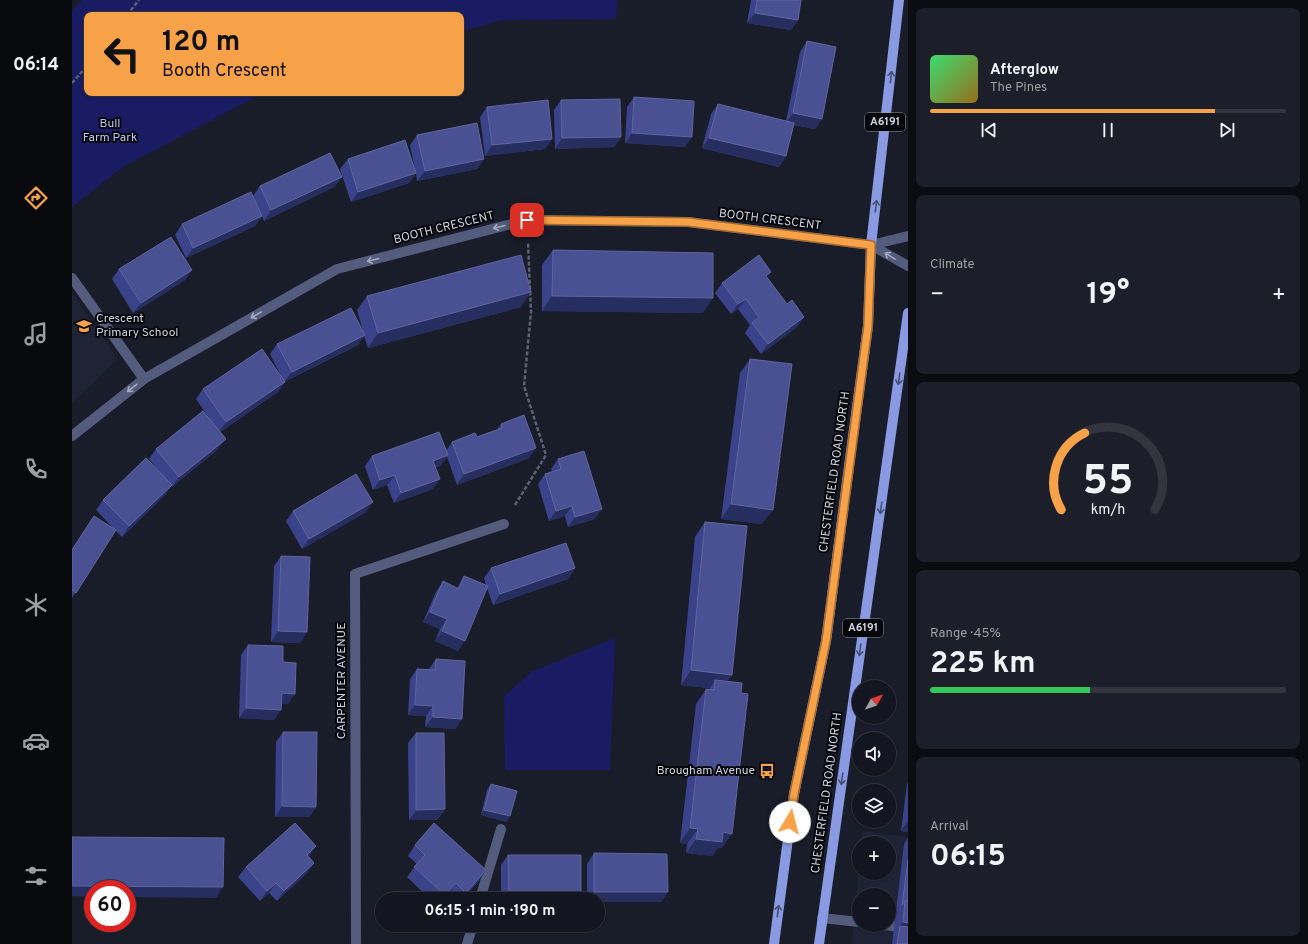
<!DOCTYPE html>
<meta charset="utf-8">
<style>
body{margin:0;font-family:Overpass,sans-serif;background:#1c1f29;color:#f1f3f6;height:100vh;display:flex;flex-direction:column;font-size:15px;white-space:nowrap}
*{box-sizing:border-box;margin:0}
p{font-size:13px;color:#9d9fa5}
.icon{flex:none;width:22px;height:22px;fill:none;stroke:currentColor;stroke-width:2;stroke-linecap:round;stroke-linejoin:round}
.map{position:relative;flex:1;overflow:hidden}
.drawer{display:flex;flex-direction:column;gap:8px;padding:8px;background:#0a0c12;width:400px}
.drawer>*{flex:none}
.top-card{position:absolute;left:12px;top:12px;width:380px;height:84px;border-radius:8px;box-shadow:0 1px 3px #0004,0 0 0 1px #32353e;background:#f7a248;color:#111;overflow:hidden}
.needle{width:26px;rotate:50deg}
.tools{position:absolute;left:780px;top:680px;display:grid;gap:8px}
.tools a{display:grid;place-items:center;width:44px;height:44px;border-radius:50%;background:#131620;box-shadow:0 1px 3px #0004,0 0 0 1px #32353e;font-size:20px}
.speed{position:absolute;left:12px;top:880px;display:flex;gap:8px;font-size:20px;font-weight:700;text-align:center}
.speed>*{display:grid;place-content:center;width:52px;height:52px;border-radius:50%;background:#131620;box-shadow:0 1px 3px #0004,0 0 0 1px #32353e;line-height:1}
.speed .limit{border:6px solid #d22;background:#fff;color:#111}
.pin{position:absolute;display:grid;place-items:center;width:34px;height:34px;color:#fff;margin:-17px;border-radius:8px;box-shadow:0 2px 6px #0006}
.me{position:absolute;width:44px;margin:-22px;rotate:8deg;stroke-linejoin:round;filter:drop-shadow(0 0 3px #0008)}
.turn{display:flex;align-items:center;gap:14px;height:84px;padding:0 12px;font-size:18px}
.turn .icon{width:52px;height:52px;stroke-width:2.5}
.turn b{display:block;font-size:28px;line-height:34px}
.big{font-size:30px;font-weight:700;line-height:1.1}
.drawer .card{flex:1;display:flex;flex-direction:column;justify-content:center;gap:6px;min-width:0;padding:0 14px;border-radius:8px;background:#1c1f29}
.drawer .dial{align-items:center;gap:0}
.dial svg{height:104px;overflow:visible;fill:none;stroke:#32353e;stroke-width:7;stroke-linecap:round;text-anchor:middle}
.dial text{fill:#f1f3f6;stroke:none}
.song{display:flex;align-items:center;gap:12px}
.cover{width:48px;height:48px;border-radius:6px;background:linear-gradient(135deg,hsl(140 70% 55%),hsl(40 70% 35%))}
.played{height:4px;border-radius:2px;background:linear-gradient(90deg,#f7a248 80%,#32353e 80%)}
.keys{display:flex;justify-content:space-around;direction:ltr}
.heat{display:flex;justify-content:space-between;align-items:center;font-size:22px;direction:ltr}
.charge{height:6px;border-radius:3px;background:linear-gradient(90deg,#34c759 45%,#32353e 0)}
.trip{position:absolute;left:303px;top:892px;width:230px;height:40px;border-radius:20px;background:#131620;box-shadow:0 1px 3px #0004,0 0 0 1px #32353e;font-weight:700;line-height:40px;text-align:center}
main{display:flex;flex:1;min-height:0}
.menu{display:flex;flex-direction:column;width:72px;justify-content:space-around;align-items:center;background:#08090d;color:#9d9fa5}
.menu .icon{width:28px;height:28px}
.menu .current{color:#f7a248}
.menu b{font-size:18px;color:#f1f3f6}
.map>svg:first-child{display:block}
.built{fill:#1f2336;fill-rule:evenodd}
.green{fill:#191b63}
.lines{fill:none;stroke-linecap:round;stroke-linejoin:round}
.path{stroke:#5d616c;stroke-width:2.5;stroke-dasharray:4 2;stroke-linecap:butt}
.service{stroke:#545c7e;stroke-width:10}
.minor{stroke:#545c7e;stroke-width:10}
.primary{stroke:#8a9ae2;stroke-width:10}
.wall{fill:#3a4289}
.shaded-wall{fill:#262d5f}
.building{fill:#4a5192;stroke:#5f659d}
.oneway{stroke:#485078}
.oneway2{stroke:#a3a8ba}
.route-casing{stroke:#a1692f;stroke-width:10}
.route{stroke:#f7a248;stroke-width:7}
.labels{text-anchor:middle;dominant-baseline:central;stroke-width:4;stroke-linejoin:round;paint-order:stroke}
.shield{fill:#06070d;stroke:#92949c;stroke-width:1}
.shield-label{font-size:11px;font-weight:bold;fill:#ced1da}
.park-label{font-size:12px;fill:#b9c4f0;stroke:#06070d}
.street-label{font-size:12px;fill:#ced1da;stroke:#06070d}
.poi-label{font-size:12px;fill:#ced1da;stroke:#06070d;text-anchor:start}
</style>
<main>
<nav class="menu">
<b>06:14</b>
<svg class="icon current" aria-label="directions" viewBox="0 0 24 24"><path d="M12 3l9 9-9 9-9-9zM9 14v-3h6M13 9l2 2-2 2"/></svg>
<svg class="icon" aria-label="music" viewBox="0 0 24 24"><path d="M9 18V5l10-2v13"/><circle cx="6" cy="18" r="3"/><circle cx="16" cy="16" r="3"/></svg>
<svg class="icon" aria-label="phone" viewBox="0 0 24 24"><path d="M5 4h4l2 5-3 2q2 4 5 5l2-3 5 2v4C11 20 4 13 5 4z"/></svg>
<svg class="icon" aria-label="climate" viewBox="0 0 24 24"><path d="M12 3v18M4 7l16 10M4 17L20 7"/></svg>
<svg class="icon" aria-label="car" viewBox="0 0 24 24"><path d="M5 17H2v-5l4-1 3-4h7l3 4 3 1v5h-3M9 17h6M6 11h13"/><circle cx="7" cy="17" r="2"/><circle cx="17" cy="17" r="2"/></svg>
<svg class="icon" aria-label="filters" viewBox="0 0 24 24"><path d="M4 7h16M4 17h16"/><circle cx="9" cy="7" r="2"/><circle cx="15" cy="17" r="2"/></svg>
</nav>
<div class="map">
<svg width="836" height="944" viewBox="0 0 836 944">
<rect width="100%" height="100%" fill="#191d2a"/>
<g class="built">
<polygon points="0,293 46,359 0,403"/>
<path d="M 790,831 L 836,837 L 836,944 L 780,944 L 787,867 L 787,873 L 817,873 L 817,843 L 789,843 ZM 787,895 L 817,895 L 817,925 L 787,925 Z"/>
</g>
<g class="green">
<polygon points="10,0 546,0 544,19 429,20 389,32 389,15 15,15 15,93 191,93 51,167 0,207 0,10"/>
<polygon points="543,638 538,770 433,770 432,696 459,672"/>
</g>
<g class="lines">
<g class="path">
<polyline points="55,15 67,0"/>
<polyline points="0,83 15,66"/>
<polyline points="443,505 474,455 452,386 459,312 456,242"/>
</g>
<g class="service">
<polyline points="0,278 72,379"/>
<polyline points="408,899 429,829"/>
<polyline points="750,918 787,922"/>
<polyline points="812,925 822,926"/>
<polyline points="395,944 401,925"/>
</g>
<g class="minor">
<polyline points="799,245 836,266"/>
<polyline points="0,436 72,379 265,269 455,220 616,222 799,245 836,236"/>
<polyline points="284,944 283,574 432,524"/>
</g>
<g class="primary">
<polyline points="702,944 722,794 754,641 778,459 796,326 799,245 827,0"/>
<polyline points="747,944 836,313"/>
</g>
</g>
<g class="wall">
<polygon points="679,0 729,0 726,20 719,30 675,23"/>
<polygon points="735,41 750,119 743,129 722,125 714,156 707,167 630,148 639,114 646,104 714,121 728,52"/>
<polygon points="562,97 613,147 553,143 555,107"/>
<polygon points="489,100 549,137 542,147 483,149 482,110"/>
<polygon points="415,107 480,139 473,149 413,156 408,117"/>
<polygon points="345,135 412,159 405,169 345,181 344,173 337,183 279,202 268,169 276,159 343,170 338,145"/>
<polygon points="270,177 262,187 192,221 181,196 188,186"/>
<polygon points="190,216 183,226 114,258 103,235 110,224"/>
<polygon points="481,250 631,313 470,311 470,265"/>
<polygon points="47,269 120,270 113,280 61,313 40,279"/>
<polygon points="695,278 715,304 732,317 725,327 689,354 673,333 678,325 666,309 659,314 643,293 650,283"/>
<polygon points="295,296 449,307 296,348 292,336 286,345 212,382 206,392 148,432 146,449 100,487 99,486 93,495 50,537 43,530 0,598 0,549 22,516 42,529 24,510 31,500 88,473 77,459 84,449 137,418 124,399 131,389 210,378 198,354 205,344 291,331 285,310"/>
<polygon points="678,359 690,524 649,519 668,373"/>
<polygon points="429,424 457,458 385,485 375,457 368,466 364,467 361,489 322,503 315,485 301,490 293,466 300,456 374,451 380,442 405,437 424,431"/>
<polygon points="486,459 523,519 496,527 493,516 477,521 466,484 473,474 480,472 479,469"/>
<polygon points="221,511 294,512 230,549 214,521"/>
<polygon points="633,522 660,675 655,681 650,848 646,848 640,856 614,853 615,844 608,843 624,704 634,689 636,690 638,688 609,685 623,537"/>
<polygon points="209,556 235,632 228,643 199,642 202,566"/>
<polygon points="419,568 503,568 496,579 421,605 415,588 386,651 363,641 368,629 351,622 364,592 371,581 385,588 392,576 414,585 412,578"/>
<polygon points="176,645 211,662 216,704 209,704 202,720 167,718 169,655"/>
<polygon points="364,659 390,719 383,729 353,727 354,716 336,715 338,679 345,669 357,669"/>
<polygon points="211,732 244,807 237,817 203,817 204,742"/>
<polygon points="344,733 373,809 365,820 337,820 336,743"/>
<polygon points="836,783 836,832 829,831 835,784"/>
<polygon points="419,784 435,822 409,815 415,790"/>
<polygon points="836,838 836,944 820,944 832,844"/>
<polygon points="343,845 414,870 407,881 391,899 383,899 377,893 371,899 358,899 335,877 345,864 336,856"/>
<polygon points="522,853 596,892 589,902 526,902 526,899 515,899 515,864"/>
<polygon points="436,855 509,892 504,899 429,899 429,865"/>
<polygon points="237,857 242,863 235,873 205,901 197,893 188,901 166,877 174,867"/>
</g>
<g class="shaded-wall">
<polygon points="683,13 726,20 719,30 675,23"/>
<polygon points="721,113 750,119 743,129 714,123"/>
<polygon points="560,133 620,137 613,147 553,143"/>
<polygon points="549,137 542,147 483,149 490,138"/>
<polygon points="637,138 714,156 707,167 630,148"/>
<polygon points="480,139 473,149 413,156 420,145"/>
<polygon points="412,159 405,169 345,181 353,171"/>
<polygon points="344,173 337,183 279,202 286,192"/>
<polygon points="270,177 262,187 192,221 199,210"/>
<polygon points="190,216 183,226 114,258 121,248"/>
<polygon points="120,270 113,280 61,313 69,303"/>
<polygon points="459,292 449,307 296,348 306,333"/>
<polygon points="480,296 641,298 631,313 470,311"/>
<polygon points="674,299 666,309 659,314 666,304"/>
<polygon points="732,317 725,327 689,354 696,344"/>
<polygon points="293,335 286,345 212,382 220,372"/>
<polygon points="213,382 206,392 147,432 154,422"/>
<polygon points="154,439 146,449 100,487 107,477"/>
<polygon points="464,448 457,458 385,485 392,474"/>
<polygon points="376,455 368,466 354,471 361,461"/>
<polygon points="323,475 315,485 301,490 308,480"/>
<polygon points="368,479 361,489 322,503 329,493"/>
<polygon points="100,485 93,495 50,537 57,526"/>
<polygon points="301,502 294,512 230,549 237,539"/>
<polygon points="659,504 701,510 690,524 649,519"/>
<polygon points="500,506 493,516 477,521 484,511"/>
<polygon points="530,509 523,519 496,527 503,517"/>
<polygon points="503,568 496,579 421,605 428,594"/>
<polygon points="358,612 375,619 368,629 351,622"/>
<polygon points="206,631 235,632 228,643 199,642"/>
<polygon points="370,631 393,641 386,651 363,641"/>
<polygon points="619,670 660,675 650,689 643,680 638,688 609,685"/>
<polygon points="210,693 223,694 216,704 202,704"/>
<polygon points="343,705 361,706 354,716 336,715"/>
<polygon points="174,708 209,710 202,720 167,718"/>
<polygon points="361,717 390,719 383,729 353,727"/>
<polygon points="210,806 244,807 237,817 203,817"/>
<polygon points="373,809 365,820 337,820 344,810"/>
<polygon points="412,810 438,816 435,822 409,815"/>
<polygon points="836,821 836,832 829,831"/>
<polygon points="618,828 626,829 615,844 608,843"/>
<polygon points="651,832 660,834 650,848 646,848 640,856 614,853 624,839"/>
<polygon points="244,846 237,857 228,865 235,855"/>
<polygon points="242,863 235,873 205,901 212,891"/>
<polygon points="414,870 407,881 391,899 390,899 394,893"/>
<polygon points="204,883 197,893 188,901 195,891"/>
<polygon points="384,883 377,893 371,899 370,899"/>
<polygon points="0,886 151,887 144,898 55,897 55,889 21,889 21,897 0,896"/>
<polygon points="437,892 509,892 504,899 432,899"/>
<polygon points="522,892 596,892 589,902 526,902 526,899 517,899"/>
<polygon points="831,922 836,923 836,939 828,926"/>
</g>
<g class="building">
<polygon points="685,0 729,0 726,20 683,13"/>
<polygon points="735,41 764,47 750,119 721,113"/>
<polygon points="562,97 622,101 620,137 560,133"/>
<polygon points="548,99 549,137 490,138 489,100"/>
<polygon points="476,100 480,139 420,145 415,107"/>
<polygon points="646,104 722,123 714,156 637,138"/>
<polygon points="405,123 412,159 353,171 345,135"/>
<polygon points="333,140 344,173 286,192 276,159"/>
<polygon points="258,153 270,177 199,210 188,186"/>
<polygon points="179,192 190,216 121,248 110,224"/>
<polygon points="99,237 120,270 69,303 47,269"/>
<polygon points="481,250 641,253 641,298 480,296"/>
<polygon points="449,255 459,292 306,333 295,296"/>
<polygon points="687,255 699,272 694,276 715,304 720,300 732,317 696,344 680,323 687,317 674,299 666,304 650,283"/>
<polygon points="279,308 293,335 220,372 205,344"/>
<polygon points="190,349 213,382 154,422 131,389"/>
<polygon points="678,359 720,364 701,510 659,504"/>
<polygon points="131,411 154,439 107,477 84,449"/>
<polygon points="452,415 464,448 392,474 380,442 403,433 405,437 430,428 429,424"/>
<polygon points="367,432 376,455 361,461 368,479 329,493 323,475 308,480 300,456"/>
<polygon points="512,451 530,509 503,517 500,506 484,511 473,474 489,469 486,459"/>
<polygon points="74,458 100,485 57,526 31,500"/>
<polygon points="284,474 301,502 237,539 221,511"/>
<polygon points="22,516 44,530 4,593 0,590 0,550"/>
<polygon points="633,522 675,526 660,675 619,670"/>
<polygon points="494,543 503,568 428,594 419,568"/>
<polygon points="209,556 238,557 235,632 206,631"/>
<polygon points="392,576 416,586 393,641 370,631 375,619 358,612 371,581 387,589"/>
<polygon points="176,645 211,646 211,662 224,663 223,694 210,693 209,710 174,708"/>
<polygon points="364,659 393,661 390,719 361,717 361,706 343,705 345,669 363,670"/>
<polygon points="643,680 670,683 669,693 676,694 660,834 651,832 650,842 624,839 626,829 618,828 634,689 642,690"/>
<polygon points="211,732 245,732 244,807 210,806"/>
<polygon points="344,733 372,733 373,809 344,810"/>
<polygon points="419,784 445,791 438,816 412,810"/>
<polygon points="223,823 244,846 235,855 242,863 212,891 204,883 195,891 174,867"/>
<polygon points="362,823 414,870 394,893 384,883 373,895 342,867 353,855 343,845"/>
<polygon points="0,837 152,838 151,887 0,886"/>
<polygon points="522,853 595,854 596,892 522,892"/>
<polygon points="436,855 509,855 509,892 437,892"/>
<polygon points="836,860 836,901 833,901 830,905"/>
<polygon points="833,901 836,901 836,923 831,922"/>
<polygon points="828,926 836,927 836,944 825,944"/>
</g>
<defs><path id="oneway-shaft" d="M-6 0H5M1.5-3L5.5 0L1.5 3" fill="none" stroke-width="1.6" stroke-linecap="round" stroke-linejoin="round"/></defs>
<g class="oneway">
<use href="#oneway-shaft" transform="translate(819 77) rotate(-84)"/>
<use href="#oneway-shaft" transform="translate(804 206) rotate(-83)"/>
<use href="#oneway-shaft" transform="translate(827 379) rotate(98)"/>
<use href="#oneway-shaft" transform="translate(809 508) rotate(98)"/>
<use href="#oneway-shaft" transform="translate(788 650) rotate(98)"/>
<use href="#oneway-shaft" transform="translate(770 779) rotate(98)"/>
<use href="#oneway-shaft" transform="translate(706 911) rotate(-83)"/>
</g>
<g class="oneway2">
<use href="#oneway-shaft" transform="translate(427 227) rotate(166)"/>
<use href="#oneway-shaft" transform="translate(818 256) rotate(-149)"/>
<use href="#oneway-shaft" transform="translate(301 260) rotate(166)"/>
<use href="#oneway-shaft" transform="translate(184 315) rotate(150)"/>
<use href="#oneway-shaft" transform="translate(60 388) rotate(142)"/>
</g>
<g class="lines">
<defs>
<polyline id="route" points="455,220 616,222 799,245 796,326 754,641 722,794 718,822"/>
</defs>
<use href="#route" class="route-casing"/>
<use href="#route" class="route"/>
</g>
<defs>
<symbol id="school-bare" viewBox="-9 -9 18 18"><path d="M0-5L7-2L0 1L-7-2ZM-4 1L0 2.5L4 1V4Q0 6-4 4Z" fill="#f7a248" stroke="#06070d" stroke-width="2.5" paint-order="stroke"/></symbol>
<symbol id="bus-bare" viewBox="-9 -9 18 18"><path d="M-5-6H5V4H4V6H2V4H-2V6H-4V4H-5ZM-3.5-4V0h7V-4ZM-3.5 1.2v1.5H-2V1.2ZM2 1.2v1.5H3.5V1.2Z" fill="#f7a248" stroke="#06070d" stroke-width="2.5" paint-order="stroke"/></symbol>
</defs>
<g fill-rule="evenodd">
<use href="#school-bare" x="1" y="315" width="22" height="22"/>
<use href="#bus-bare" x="684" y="760" width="22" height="22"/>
</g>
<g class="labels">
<g class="shield">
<rect x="793" y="113" width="40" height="18" rx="3"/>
<rect x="771" y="619" width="40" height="18" rx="3"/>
</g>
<g class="shield-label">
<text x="813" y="122">A6191</text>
<text x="791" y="628">A6191</text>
</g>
<g class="park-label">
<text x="38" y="124">Bull<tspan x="38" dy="14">Farm Park</tspan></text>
</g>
<g class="street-label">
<text transform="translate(698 220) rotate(7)">BOOTH CRESCENT</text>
<text transform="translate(372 228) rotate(-14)">BOOTH CRESCENT</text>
<text transform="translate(763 472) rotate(-82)">CHESTERFIELD ROAD NORTH</text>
<text transform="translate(270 681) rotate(-90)">CARPENTER AVENUE</text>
<text transform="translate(755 793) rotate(-82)">CHESTERFIELD ROAD NORTH</text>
</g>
<g class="poi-label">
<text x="24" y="319">Crescent<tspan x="24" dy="14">Primary School</tspan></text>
<text x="683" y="771" text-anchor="end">Brougham Avenue</text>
</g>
</g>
</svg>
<div class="tools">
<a><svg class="needle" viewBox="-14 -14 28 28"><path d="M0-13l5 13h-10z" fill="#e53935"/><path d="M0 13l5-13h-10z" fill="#9d9fa5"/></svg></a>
<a><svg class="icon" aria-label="sound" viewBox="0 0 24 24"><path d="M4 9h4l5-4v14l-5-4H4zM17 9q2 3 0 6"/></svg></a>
<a><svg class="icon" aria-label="layers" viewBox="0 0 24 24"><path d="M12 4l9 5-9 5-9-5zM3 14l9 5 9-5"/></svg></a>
<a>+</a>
<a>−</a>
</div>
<div class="speed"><div class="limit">60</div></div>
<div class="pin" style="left:455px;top:220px;background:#d93025"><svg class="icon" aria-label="arrive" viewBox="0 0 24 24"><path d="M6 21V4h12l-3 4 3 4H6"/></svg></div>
<svg class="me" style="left:718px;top:822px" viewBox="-20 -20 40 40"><circle r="19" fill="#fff"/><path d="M0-13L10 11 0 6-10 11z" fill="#f7a248"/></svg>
<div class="trip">06:15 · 1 min · 190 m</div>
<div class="top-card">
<div class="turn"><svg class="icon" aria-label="left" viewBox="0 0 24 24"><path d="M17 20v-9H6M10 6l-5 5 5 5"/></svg><div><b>120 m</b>Booth Crescent</div></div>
</div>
</div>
<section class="drawer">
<div class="card">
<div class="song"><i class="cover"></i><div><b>Afterglow</b><p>The Pines</p></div></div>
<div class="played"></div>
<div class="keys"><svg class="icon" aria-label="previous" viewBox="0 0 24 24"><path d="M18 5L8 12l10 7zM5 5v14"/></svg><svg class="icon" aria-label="pause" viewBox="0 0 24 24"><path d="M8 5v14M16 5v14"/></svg><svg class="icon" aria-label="next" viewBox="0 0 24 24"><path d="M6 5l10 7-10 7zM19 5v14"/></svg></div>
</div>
<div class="card"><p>Climate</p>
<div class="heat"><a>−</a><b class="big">19°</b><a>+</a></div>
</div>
<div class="card dial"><svg viewBox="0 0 100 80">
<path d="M14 69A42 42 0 1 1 86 69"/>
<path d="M14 69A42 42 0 0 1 32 10" stroke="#f7a248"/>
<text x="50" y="56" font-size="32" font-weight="700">55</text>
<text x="50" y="72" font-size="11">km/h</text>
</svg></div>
<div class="card"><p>Range · 45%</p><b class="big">225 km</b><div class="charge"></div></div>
<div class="card"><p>Arrival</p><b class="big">06:15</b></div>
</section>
</main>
